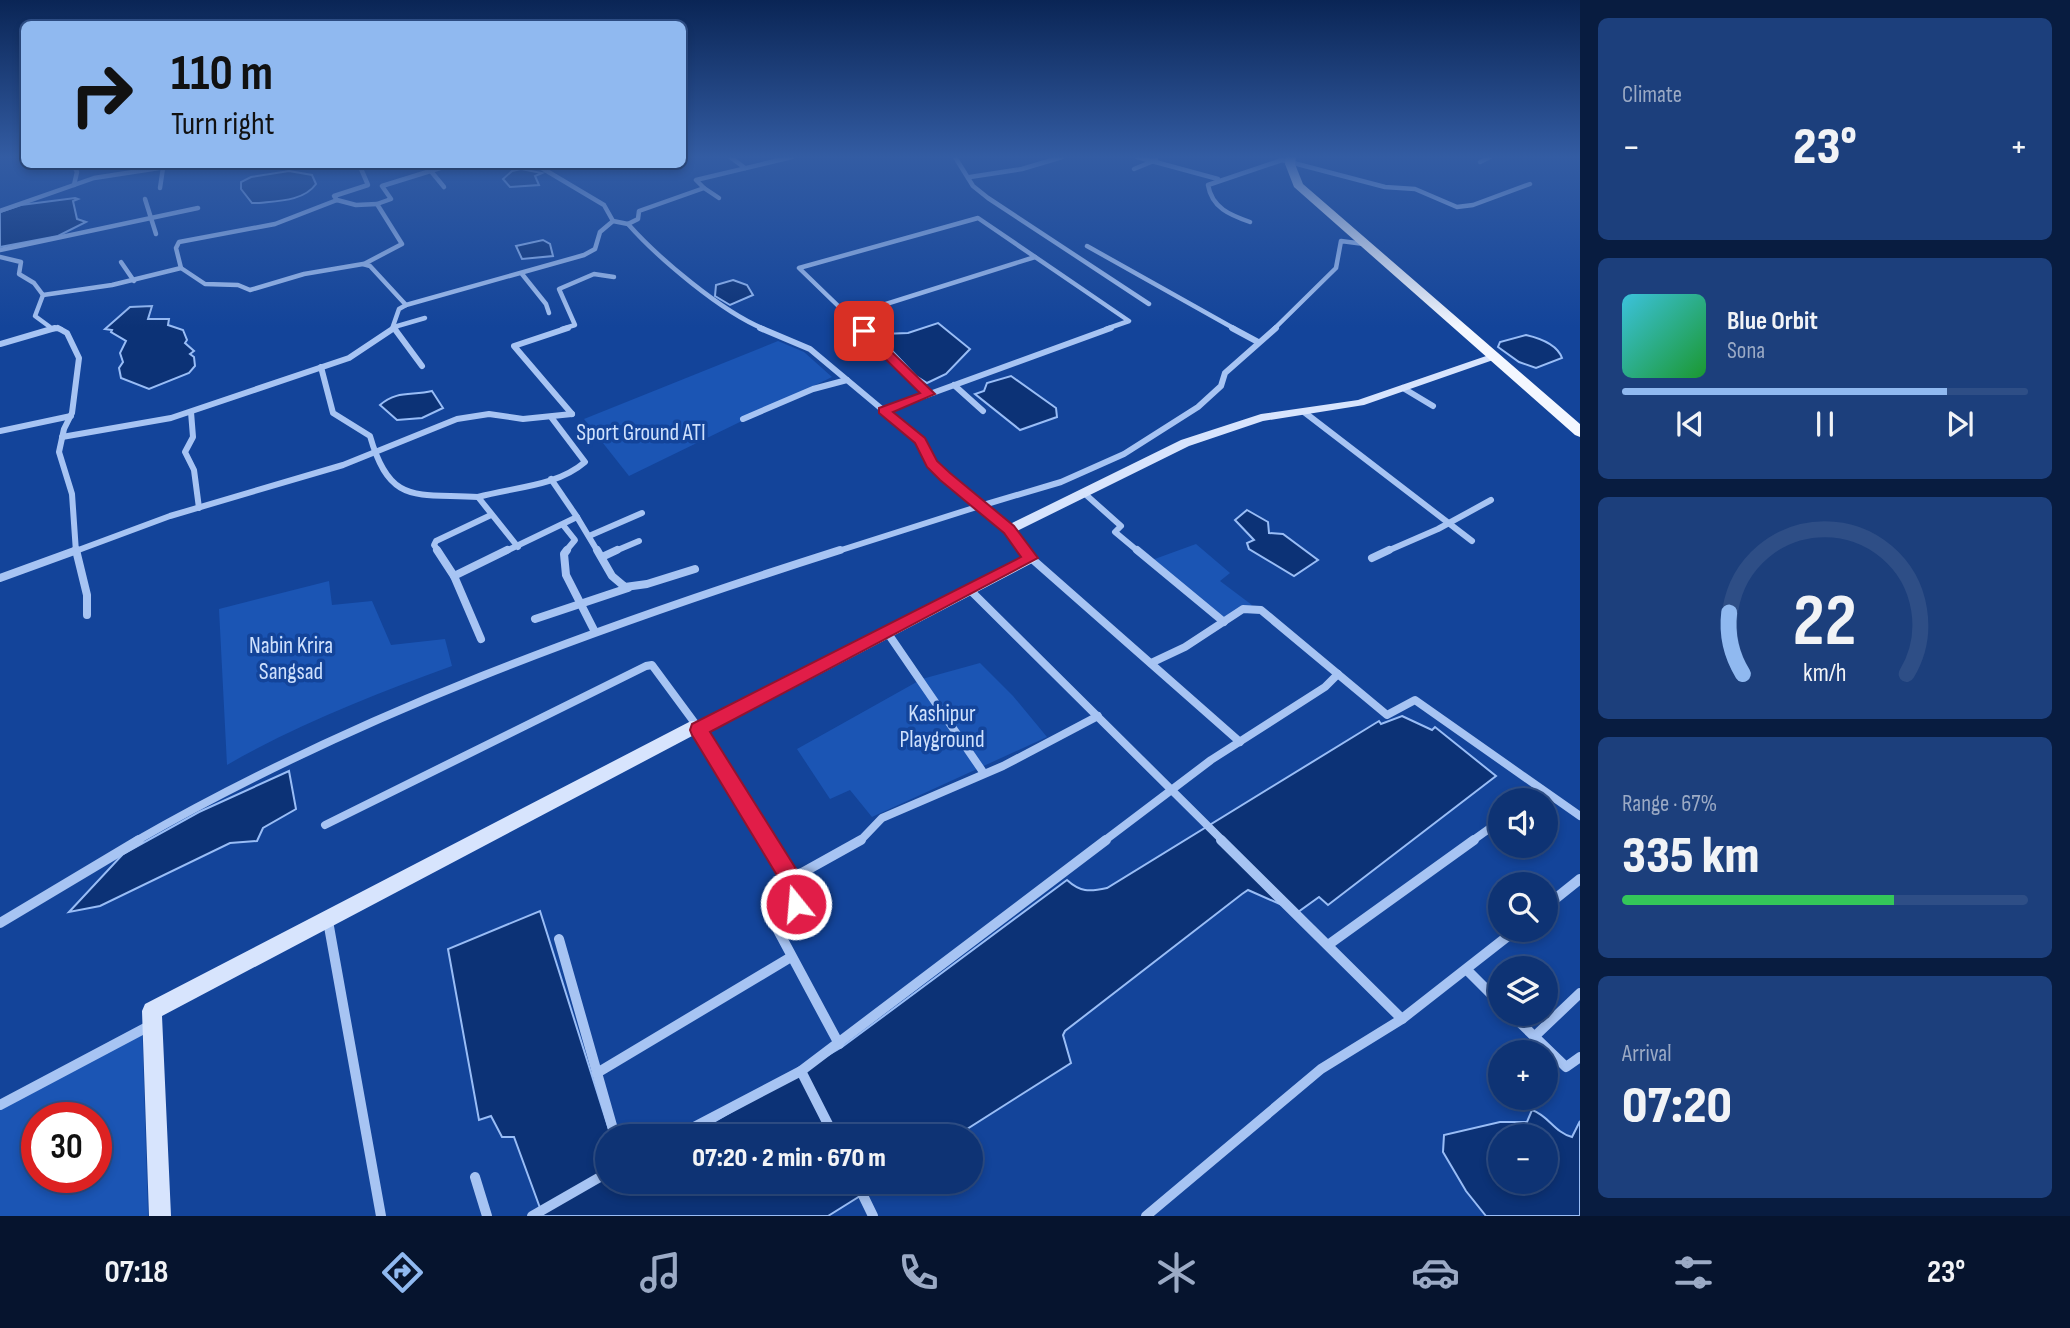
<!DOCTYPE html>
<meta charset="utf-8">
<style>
body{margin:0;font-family:"Sofia Sans Condensed",sans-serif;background:#1c3f7c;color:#f1f3f6;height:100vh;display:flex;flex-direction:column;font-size:26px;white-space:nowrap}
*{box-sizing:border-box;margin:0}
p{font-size:23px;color:#9baac5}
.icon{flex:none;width:38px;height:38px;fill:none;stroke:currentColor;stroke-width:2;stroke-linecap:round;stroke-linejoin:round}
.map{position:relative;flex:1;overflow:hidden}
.panel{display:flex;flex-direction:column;gap:18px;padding:18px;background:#081c40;width:490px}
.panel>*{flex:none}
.top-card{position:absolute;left:21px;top:21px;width:665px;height:147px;border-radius:10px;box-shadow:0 4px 10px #0003,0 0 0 2px #2e4e86;background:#90b9f0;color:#111;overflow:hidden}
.tools{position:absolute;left:1488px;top:788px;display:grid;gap:14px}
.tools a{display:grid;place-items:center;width:70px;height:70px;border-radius:50%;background:#0e3374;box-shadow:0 4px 10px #0003,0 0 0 2px #2e4e86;font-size:35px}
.speed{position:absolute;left:21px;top:1102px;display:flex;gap:14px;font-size:35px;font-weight:700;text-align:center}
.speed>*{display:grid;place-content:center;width:91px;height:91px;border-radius:50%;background:#0e3374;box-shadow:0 4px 10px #0003,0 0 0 2px #2e4e86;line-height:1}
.speed .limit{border:10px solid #d22;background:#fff;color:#111}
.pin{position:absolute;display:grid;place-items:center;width:60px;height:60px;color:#fff;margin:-30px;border-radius:14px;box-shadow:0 4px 10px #0006}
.me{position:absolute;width:77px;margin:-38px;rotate:343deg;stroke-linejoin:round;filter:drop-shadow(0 0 5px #0008)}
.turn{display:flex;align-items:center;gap:24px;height:147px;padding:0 35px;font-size:32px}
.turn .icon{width:91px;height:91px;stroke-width:2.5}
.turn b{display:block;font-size:49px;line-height:60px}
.big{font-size:52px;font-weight:800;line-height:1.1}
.panel .widget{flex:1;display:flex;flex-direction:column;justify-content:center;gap:10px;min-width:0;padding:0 24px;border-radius:10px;background:#1c3f7c}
.panel .dial{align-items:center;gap:0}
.dial svg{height:182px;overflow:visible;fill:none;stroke:#2e4e86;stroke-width:7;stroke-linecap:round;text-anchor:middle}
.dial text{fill:#f1f3f6;stroke:none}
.song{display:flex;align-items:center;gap:21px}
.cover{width:84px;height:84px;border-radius:10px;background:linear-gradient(135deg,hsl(190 70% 55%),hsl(130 70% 35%))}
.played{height:7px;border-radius:4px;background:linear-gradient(90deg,#90b9f0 80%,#2e4e86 80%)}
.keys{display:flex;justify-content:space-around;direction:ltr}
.heat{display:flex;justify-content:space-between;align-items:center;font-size:38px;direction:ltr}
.charge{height:10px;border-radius:5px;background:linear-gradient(90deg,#34c759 67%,#2e4e86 0)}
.trip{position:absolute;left:595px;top:1124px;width:388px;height:70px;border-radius:35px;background:#0e3374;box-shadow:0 4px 10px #0003,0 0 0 2px #2e4e86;font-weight:800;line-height:70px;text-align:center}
.tab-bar{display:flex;height:112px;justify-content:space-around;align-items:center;background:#06142e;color:#9baac5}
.tab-bar .icon{width:49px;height:49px}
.tab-bar .active{color:#90b9f0}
.tab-bar b{font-size:32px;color:#f1f3f6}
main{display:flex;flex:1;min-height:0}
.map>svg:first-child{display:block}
.green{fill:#1b55b4;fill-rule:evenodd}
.water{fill:#0c3276;stroke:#99bdf6;stroke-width:2;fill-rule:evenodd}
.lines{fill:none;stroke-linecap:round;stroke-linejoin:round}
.street-far3{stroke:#a7c4f3;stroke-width:4.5}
.street-far2{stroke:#a7c4f3;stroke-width:6}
.street-far1{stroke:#a7c4f3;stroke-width:8}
.street{stroke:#a7c4f3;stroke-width:10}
.secondary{fill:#d7e4fd;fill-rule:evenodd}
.primary{fill:#f3f7ff;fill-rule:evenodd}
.route{fill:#e11d48;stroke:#92132f;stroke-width:2}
.labels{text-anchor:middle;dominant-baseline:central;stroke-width:7;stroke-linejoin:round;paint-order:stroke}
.park-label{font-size:23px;fill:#cfe1fd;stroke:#13449a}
</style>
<main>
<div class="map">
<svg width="1580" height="1216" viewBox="0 0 1580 1216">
<rect width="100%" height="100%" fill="#13449a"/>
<g class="green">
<polygon points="778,341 804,352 832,377 629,476 584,419"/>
<polygon points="1196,544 1230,573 1220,581 1252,605 1225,621 1152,560"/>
<path d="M 329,581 L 332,605 L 372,601 L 391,645 L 445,639 L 452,666 C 375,694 298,724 227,765 L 219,609 Z"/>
<polygon points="980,663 1013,696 1047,737 872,817 850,790 830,799 797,749 922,679"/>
<path d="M 142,1025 L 148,1216 L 0,1216 L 0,1106 ZM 37,1118 L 96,1118 L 96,1178 L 37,1178 Z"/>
</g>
<g class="water">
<polygon points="521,169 542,173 535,176 539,185 510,187 503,179 512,171"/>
<path d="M 289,171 L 312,175 L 316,184 C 304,201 278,201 259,203 L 252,203 L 241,189 L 241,182 L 251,177 Z"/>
<polygon points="75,198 78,199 73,201 77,219 86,222 58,236 0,247 0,212 21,205"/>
<polygon points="543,240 550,244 553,256 522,259 516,246"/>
<polygon points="733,280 747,285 753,295 730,305 715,296 716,285"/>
<polygon points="152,306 148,319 169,319 168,325 183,330 187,340 185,343 194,351 190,354 194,357 195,366 189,373 149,389 121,378 119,368 123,362 120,353 126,341 111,332 112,330 105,329 130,307"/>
<polygon points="938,323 970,349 946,374 927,383 916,376 879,337 882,334 908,333"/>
<path d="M 1526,335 C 1539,338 1557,344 1562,358 L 1536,368 L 1519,362 L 1498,347 L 1500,342 Z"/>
<polygon points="1011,376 1056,408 1057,417 1020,430 975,394 984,391 987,383"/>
<path d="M 432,391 L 443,408 L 422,418 L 397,420 L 380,405 C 397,390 412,396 432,391 Z"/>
<polygon points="1247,510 1268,522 1269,533 1283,534 1318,560 1294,576 1249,549 1247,543 1254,540 1235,520"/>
<path d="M 1402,716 L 1432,730 L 1435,727 L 1496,776 L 1328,905 L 1319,897 L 1298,912 L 1248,890 L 1242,894 L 1065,1031 L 1063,1035 L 1071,1063 L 956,1136 L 690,1136 L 842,1047 L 1067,880 C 1080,892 1089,892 1107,888 L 1379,721 L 1381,724 Z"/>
<polygon points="289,771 296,809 263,828 257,841 230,843 100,906 69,912 123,854 199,812"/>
<polygon points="540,911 611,1136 607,1136 607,1181 884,1181 828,1216 543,1216 514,1137 502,1137 491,1116 479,1120 448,949"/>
<path d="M 1532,1110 C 1549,1116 1554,1132 1572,1137 L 1580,1121 L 1580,1216 L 1486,1216 L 1466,1191 L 1443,1152 L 1444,1135 L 1500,1122 L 1527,1122 ZM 1500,1136 L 1545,1136 L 1545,1181 L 1500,1181 Z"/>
</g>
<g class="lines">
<g class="street-far3">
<polyline points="730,157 745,168"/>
<polyline points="955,157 973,186 988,198 1149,304"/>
<polyline points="1137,157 1218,179"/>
<polyline points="1480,162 1490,157"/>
<polyline points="73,164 77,172 74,185"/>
<polyline points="425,164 444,187"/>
<polyline points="504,164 514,164"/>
<polyline points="535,164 604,205 613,221"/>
<polyline points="1134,169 1156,160"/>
<polyline points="970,177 1022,169 1062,157"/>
<polyline points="160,188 163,168"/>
<polyline points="704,188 719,198"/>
<polyline points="145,199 156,234"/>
<polyline points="337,200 334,196 368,185 359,164"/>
<polyline points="0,211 94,178 185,164"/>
<path d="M 1250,222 C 1230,215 1212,208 1208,185 L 1282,160 L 1385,187 L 1415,189 L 1457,207 L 1473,205 L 1530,184"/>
<path d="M 628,224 C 658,258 722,312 764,329"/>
<polyline points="1087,246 1235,329"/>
<polyline points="0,250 198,208"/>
<polyline points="0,257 21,262 19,274 34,283 43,295 112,285 181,268 205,284 238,285 250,290 304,274 363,264 370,266 406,305"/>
<polyline points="121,262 134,281"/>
<polyline points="364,264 402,244 377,204 391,199 382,186 453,164"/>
<polyline points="181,268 176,248 179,242 275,224 337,200 356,205 377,204"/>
<polyline points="522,274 546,304 549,313"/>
<polyline points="43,295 35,316 50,327"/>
<polyline points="848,316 1035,257"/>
<polyline points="49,329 61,329"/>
<polyline points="392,329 399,309 406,305 584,255 595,249 600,232 613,221 628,224 638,219 639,211 704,188 696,180 792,157"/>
<polyline points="396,329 394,327 425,318"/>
<polyline points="562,329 575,325 559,289 594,274 614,277"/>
<polyline points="862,329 799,268 978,218 1129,321 1106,329"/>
<polyline points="1274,329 1336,268 1341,241 1364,244"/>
</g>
<g class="street-far2">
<polyline points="58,328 67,333 79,358 72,413 64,429 59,452 72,494 76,552"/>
<polyline points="394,328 422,366"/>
<polyline points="568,328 514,346 572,414"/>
<polyline points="760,328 810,349 920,441 932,464 980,506 1061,482 1124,454 1198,407 1221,386 1225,373 1276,328"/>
<polyline points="860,328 929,394"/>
<polyline points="1232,328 1258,342"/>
<polyline points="0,344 55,328"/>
<path d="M 321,367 L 333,413 L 370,436 C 390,506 416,493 478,497 L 518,547"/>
<polyline points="954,385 983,411"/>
<polyline points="1403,388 1433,406"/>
<polyline points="883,411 1111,328"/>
<polyline points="191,412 193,437 185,452 194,470 199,508"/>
<polyline points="1304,412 1472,541"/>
<polyline points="743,419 813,389 847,380"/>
<polyline points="0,431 71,416"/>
<polyline points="62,437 171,418 349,358 394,328"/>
<polyline points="551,479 577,517"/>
<polyline points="1084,493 1121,526 1115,532 1139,552"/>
<path d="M 478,497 C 513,487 556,487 585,462 L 551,417"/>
<polyline points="563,525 575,540 565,552"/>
<polyline points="589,536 642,513"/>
<polyline points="73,552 170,516 343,465 457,419 489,414 523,419 572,414"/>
<polyline points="439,552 434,545 436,541 491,515"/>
<polyline points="504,552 577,517 598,552"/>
<polyline points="613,552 639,541"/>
<polyline points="835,552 980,506 1009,530"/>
<polyline points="1385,552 1438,529 1491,500"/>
</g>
<g class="street-far1">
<polyline points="76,550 87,595 87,615"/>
<polyline points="437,550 454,576 507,550"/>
<polyline points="567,550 564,554 566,575 595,632"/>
<polyline points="597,550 612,576 625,587 647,584 695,569"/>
<polyline points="1137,550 1224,622"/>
<polyline points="602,557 617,550"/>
<polyline points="1031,558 1240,742"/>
<polyline points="1372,558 1389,550"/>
<polyline points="454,576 481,639"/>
<polyline points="0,578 77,550"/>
<polyline points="970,590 1223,841"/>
<polyline points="535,619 628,588"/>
<polyline points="887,632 983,772"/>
<polyline points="1151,663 1185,647 1243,609 1261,610 1387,715 1415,700 1580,816"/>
<polyline points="698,730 767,841"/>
<polyline points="1528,800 1541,789"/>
<polyline points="325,825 646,666 652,665 697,726"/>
<path d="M 136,841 C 357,714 598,627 840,550"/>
<polyline points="860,841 882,818 1003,766 1098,716"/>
<polyline points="1104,841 1211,760 1325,687 1338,674"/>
<polyline points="1472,841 1500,821"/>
</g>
<g class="street">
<polyline points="766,840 791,879 861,840"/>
<polyline points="1221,840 1402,1019"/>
<polyline points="791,879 796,904 773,921 839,1044"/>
<polyline points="1545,907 1580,879"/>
<polyline points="328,921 381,1216"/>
<polyline points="0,923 139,840"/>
<polyline points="559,939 615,1136"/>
<polyline points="1328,945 1474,840"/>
<polyline points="1467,970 1500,1003"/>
<polyline points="1510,1013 1566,1067 1580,1057"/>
<polyline points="1534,1037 1580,993"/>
<polyline points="801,1071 834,1136"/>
<polyline points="597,1073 791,957"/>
<polyline points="0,1105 151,1025"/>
<polyline points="677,1136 801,1071 1106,840"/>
<polyline points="475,1177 487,1216"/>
<polyline points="856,1181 873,1216"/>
<polyline points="532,1216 607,1173"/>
<polyline points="1146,1216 1321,1069 1402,1019 1517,929"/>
</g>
<polygon class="secondary" points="1492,354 1496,355 1496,359 1364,405 1263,421 1189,446 1017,531 1036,555 1038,558 1036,561 704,735 694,735 162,1016 171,1216 149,1216 142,1011 145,1004 691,721 701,721 1022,557 1004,533 1003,530 1004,527 1181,440 1261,414 1358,400"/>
<polygon class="primary" points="1286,157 1296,157 1295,164 1303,184 1580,424 1580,437 1575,435 1294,187 1285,164"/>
</g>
<linearGradient id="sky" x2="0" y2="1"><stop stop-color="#0a2555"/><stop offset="0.48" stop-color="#335ca3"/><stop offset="1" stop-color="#335ca3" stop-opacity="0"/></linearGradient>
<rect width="1580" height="327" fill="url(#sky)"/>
<polygon class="route" points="860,329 868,329 935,394 893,412 925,438 937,461 950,473 1014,526 1038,558 710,732 798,872 806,904 803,911 796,914 788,911 781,882 692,735 690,730 692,724 1021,557 1004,533 940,480 927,467 915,443 879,413 879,408 920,393 860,334"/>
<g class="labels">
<g class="park-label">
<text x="641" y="433">Sport Ground ATI</text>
<text x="291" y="646">Nabin Krira<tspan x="291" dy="26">Sangsad</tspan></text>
<text x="942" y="714">Kashipur<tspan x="942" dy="26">Playground</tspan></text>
</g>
</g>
</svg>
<div class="tools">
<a><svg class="icon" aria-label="sound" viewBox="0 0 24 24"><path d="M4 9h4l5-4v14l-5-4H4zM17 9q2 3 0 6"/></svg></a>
<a><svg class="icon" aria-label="search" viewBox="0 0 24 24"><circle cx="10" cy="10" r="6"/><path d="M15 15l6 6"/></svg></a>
<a><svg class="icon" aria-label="layers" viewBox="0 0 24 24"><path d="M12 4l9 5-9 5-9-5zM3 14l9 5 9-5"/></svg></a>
<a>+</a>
<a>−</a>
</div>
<div class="speed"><div class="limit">30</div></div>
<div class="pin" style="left:864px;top:331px;background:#d93025"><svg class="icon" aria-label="arrive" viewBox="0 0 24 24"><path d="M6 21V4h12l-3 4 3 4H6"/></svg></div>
<svg class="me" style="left:796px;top:904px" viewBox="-20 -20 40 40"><circle r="17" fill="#e11d48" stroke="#fff" stroke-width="3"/><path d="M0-11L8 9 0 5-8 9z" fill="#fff"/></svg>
<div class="trip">07:20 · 2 min · 670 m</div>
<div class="top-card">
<div class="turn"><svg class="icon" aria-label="right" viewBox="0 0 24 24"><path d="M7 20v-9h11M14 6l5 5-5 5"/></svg><div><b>110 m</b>Turn right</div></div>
</div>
</div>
<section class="panel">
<div class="widget"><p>Climate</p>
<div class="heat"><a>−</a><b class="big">23°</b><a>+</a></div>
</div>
<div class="widget">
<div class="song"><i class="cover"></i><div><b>Blue Orbit</b><p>Sona</p></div></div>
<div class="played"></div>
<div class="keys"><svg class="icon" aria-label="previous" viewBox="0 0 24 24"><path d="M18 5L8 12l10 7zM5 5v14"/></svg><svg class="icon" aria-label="pause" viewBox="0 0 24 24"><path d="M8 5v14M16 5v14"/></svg><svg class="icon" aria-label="next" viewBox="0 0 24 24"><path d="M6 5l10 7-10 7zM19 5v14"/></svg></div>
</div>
<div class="widget dial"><svg viewBox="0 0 100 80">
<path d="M14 69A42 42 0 1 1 86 69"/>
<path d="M14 69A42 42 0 0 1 8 42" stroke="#90b9f0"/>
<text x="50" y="56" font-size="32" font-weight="700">22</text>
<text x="50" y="72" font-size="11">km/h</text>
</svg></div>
<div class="widget"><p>Range · 67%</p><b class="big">335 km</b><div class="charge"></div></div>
<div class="widget"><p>Arrival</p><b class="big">07:20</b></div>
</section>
</main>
<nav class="tab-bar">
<b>07:18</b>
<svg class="icon active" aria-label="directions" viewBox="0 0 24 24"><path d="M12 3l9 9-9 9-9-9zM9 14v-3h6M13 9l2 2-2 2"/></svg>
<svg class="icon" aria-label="music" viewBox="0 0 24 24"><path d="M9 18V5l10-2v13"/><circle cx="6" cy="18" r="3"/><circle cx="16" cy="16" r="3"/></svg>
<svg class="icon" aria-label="phone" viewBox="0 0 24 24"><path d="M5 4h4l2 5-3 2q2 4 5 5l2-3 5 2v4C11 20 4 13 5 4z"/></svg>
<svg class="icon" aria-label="climate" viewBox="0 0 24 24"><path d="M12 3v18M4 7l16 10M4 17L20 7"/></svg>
<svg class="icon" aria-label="car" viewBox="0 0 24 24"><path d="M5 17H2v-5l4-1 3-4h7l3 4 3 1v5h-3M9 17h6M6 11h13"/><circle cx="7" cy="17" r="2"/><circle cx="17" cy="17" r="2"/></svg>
<svg class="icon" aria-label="filters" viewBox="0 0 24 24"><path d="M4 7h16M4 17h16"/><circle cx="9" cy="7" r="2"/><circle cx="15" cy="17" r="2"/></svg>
<b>23°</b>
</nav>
